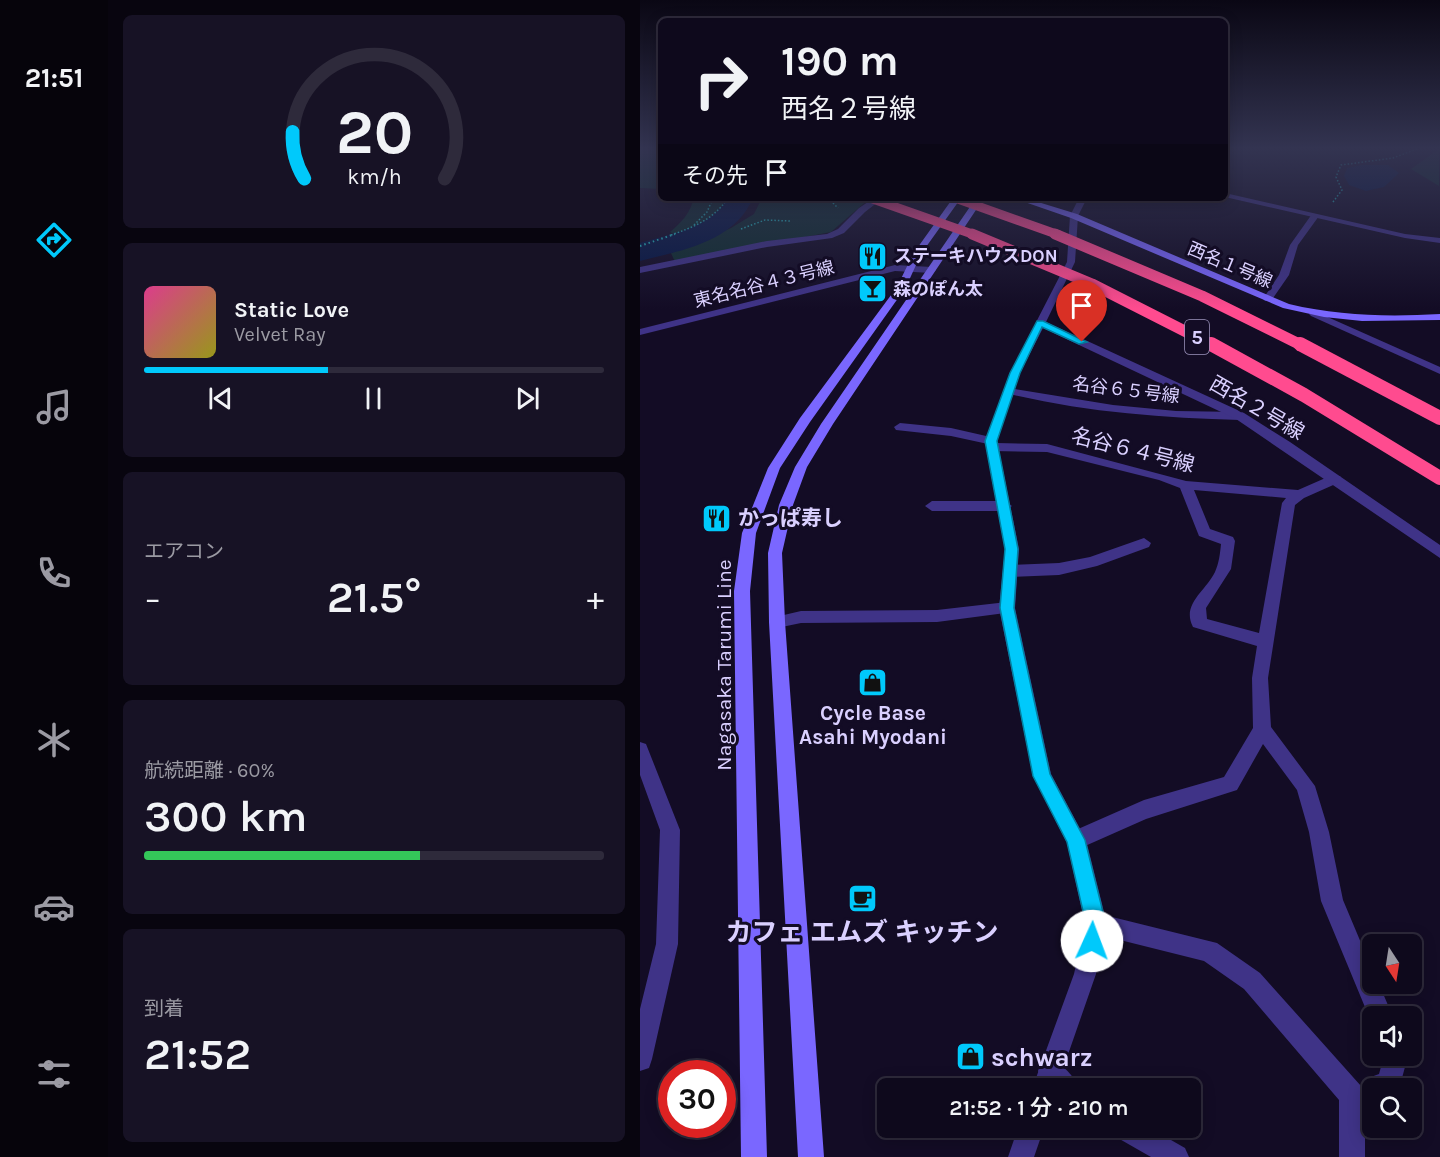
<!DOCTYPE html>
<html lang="ja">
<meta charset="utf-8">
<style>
body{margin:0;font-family:Karla,"Noto Sans JP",sans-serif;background:#171225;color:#f1f3f6;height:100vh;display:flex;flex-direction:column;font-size:22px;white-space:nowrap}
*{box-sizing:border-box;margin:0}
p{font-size:20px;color:#9b9aa3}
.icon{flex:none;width:33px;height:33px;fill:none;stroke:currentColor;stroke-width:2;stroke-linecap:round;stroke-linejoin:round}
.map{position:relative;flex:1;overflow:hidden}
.sheet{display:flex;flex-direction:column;gap:15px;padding:15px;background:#08050f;width:532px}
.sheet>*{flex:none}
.guide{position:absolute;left:18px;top:18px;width:570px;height:183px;border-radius:9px;box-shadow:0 3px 15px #0003,0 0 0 2px #2e2a3b;background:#0e091c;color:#f1f3f6;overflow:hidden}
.needle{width:39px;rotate:168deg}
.buttons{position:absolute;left:722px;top:934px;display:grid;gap:12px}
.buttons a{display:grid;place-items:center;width:60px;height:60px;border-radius:9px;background:#0e091c;box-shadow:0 3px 15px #0003,0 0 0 2px #2e2a3b;font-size:30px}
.speed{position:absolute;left:18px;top:1060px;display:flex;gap:12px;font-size:30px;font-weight:700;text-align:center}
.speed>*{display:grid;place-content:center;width:78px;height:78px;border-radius:50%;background:#0e091c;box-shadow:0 3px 15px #0003,0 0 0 2px #2e2a3b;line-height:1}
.speed .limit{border:9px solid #d22;background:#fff;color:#111}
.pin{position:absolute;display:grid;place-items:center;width:51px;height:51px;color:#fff;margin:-62px -26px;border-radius:50% 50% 50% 0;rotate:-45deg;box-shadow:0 0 6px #0007}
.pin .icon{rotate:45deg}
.me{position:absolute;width:66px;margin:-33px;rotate:2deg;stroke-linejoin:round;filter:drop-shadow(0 0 4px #0008)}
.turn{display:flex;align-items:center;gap:21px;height:126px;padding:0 24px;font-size:27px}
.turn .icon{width:78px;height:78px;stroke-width:2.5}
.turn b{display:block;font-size:42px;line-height:51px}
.then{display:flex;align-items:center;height:57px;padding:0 24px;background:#0003;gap:12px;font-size:22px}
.big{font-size:45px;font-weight:600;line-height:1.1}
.sheet .card{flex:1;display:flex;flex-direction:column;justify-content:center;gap:9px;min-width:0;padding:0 21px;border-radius:9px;background:#171225}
.sheet .dial{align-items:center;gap:0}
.dial svg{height:156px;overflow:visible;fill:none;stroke:#2e2a3b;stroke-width:7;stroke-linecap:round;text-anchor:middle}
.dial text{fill:#f1f3f6;stroke:none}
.song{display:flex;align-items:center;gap:18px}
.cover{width:72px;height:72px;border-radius:9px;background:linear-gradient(135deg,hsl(330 70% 55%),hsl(60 70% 35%))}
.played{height:6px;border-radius:3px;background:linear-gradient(90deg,#00c9fb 40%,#2e2a3b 40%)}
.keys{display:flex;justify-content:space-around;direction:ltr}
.heat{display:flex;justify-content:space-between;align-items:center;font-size:33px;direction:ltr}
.charge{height:9px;border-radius:4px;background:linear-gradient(90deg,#34c759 60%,#2e2a3b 0)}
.trip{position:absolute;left:237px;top:1078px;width:324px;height:60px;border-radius:9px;background:#0e091c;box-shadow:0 3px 15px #0003,0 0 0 2px #2e2a3b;font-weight:600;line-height:60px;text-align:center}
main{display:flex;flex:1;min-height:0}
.dock{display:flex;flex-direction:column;width:108px;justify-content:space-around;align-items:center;background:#06040b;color:#9b9aa3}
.dock .icon{width:42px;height:42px}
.dock .active{color:#00c9fb}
.dock b{font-size:27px;color:#f1f3f6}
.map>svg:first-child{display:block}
.green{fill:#0f2d2f}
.water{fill:#051644}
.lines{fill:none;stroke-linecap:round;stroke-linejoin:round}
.river{fill:#051644;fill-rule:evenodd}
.path-far1{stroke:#24b8be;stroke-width:1.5;stroke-dasharray:1.5 2;stroke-linecap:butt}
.path{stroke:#24b8be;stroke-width:2;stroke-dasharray:1.5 3;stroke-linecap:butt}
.lane{fill:#3f3387;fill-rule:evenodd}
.street{fill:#3f3387;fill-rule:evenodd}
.secondary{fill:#7a67ff;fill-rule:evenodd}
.highway-bridge-far2{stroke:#ff4b8f;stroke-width:9}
.highway-bridge-far1{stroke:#ff4b8f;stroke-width:11}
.highway-bridge{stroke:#ff4b8f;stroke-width:14}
.route{fill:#00c9fb;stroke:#0083a3;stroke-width:1.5}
.labels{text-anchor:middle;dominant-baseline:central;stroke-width:6;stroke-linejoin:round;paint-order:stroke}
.far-poi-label{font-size:18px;font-weight:bold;fill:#dad0ff;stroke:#130c25;text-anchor:start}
.far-street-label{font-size:18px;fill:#dad0ff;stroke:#130c25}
.shield{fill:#130c25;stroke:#9e95be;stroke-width:1.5}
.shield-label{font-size:20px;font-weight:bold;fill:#dad0ff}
.street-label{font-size:21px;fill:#dad0ff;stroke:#130c25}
.poi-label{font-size:21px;font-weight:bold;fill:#dad0ff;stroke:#130c25;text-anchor:start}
.near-poi-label{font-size:26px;font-weight:bold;fill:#dad0ff;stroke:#130c25}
</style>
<main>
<nav class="dock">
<b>21:51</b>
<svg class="icon active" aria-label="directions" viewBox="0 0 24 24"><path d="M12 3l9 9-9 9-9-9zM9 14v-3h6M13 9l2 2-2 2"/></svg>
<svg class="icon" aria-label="music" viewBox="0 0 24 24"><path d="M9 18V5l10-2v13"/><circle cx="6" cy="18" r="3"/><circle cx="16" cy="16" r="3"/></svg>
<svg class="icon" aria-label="phone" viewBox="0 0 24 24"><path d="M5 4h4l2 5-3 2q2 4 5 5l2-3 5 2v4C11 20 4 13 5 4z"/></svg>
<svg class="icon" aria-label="climate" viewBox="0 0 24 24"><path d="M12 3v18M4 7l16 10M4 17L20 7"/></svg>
<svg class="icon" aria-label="car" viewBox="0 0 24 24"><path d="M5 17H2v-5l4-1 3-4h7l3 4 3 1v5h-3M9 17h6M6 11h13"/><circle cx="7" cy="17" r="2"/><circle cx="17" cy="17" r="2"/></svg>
<svg class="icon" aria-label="filters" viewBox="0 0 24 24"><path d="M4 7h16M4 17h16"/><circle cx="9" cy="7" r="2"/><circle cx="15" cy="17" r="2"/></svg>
</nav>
<section class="sheet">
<div class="card dial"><svg viewBox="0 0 100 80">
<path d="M14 69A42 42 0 1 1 86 69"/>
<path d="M14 69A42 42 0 0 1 8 45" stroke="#00c9fb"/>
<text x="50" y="56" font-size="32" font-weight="700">20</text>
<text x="50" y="72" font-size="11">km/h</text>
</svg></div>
<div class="card">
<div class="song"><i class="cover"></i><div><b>Static Love</b><p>Velvet Ray</p></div></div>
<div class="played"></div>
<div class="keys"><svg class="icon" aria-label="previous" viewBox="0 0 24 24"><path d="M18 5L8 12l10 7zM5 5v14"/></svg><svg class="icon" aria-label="pause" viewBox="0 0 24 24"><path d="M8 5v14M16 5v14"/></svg><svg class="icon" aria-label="next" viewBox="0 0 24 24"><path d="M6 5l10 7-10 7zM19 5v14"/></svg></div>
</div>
<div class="card"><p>エアコン</p>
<div class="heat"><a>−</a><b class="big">21.5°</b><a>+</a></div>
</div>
<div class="card"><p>航続距離 · 60%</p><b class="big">300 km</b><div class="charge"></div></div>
<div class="card"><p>到着</p><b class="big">21:52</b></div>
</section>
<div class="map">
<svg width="800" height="1157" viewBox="0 0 800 1157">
<rect width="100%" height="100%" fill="#130c25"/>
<g class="green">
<polygon points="0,147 21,147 21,189 0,188"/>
<polygon points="799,149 799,186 771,169"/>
<path d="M 54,198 L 93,198 C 91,219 57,229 40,237 L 30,232 C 42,222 50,213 54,198 Z"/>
<polygon points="122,198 230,198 191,232 35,262 31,253 91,228 114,214"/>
</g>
<polygon class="water" points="722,165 748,165 759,173 744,187 726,191 709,185 704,176 707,168"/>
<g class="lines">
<path class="river" d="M 87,198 L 113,198 C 94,242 43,250 0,261 L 0,243 C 30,234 71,228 87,198 Z"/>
<g class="path-far1">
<polyline points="188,198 198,208"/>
<polyline points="693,202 702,190 696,177 701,165 753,158 782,147"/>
<polyline points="54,225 67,212 73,198"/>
<polyline points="101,229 125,220 151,221"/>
<path d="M 31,235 C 54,227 74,219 88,198"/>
</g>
<polyline class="path" points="0,246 35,234"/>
<g class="lane">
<polygon points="672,214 679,216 658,245 649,275 631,301 625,301 623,299 639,275 650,245"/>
<path d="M 369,388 L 473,405 L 536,411 L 600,412 L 606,416 L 600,420 C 521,418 442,412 365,393 L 363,391 Z"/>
<path d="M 260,423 L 311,428 L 355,438 L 356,443 L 407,444 L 546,481 L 658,490 L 690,476 L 700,476 L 702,479 L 700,482 L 664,498 L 655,505 L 628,678 L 631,727 L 675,786 L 689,832 L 703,900 L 732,969 L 732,984 L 739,984 L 753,1017 L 732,1017 L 732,1024 L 681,901 L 669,832 L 657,790 L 623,744 L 597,790 L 506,819 L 436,850 L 429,847 L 426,840 L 429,833 L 504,800 L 584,777 L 613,728 L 612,678 L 617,646 L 553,627 C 541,604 566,591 575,572 C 579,563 580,554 581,544 L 559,536 L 540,488 L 519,480 L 407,452 L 352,451 L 346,447 L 348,444 L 311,436 L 256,430 L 254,427 ZM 554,490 L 646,498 L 642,503 L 619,633 L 567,619 L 566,608 L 591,569 L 595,541 L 593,537 L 570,529 Z"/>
<polygon points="292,501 365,501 372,506 365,511 292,511 285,506"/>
<polygon points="504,538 511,543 509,547 457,566 419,575 370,577 365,575 363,571 365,567 370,565 419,563 450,557"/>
<polygon points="367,602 373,604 375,608 373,612 297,622 161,623 137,628 131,626 129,622 131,618 161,611 297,610"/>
<polygon points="456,913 577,943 620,973 721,1086 723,1080 739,1074 744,1056 768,1056 759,1089 732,1089 732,1101 725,1098 725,1157 699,1157 699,1100 604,989 564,961 448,932 445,924 448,916"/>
<path d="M 410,1059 C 423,1064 434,1076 439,1089 L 410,1089 L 401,1080 L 398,1071 L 401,1062 Z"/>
<polygon points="472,1128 510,1128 545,1148 549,1157 511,1157 476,1137"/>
</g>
<g class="street">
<polygon points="585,193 765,234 800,238 800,243 765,238 585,197"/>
<polygon points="234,198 243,198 225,212 204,233 192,238 127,247 0,273 0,267 127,241 187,234 198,229 219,208"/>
<polygon points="439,198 447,198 438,216 435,262 406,322 604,413 650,442 800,545 800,558 596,419 403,328 380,373 357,441 379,549 375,608 411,774 446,840 467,924 456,974 416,1089 392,1089 434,974 445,924 427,843 393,776 359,608 365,549 345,441 370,373 427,262 430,216"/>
<polygon points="255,265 292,267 296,270 292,273 255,271 0,335 0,329"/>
<polygon points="674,311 800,367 800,374 671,316 669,314"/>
<polygon points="0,742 6,744 40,830 38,944 12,1059 9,1068 0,1071 0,1009 16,944 20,830 0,775"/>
<polygon points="378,1128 404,1128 394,1157 368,1157"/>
</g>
<g class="secondary">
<polygon points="313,198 321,198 281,254 266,287 170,422 140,468 116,533 110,591 127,1157 101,1157 94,591 102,533 128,468 160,418 257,287 273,254"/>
<polygon points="336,198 344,198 193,424 167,467 153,505 142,553 145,622 184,1157 158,1157 129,622 128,553 139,505 155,467 181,424"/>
<path d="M 373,198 L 385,198 L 437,214 L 649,304 C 699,316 749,317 800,314 L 800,320 L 722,321 L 684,317 L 643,308 L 431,218 Z"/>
</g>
<g class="highway-bridge-far2">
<polyline points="230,198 335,235"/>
<polyline points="315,198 419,235"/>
</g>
<g class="highway-bridge-far1">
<polyline points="332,234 452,284 574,346"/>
<polyline points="415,234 562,296 663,346"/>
</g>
<g class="highway-bridge">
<polyline points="571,344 664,395 800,478"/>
<polyline points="660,344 800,418"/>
</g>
</g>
<linearGradient id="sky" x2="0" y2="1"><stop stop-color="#0a0714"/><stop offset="0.48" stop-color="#333451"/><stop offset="1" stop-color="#333451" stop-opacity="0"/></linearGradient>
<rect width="800" height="309" fill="url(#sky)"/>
<polygon class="route" points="397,321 403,321 447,342 439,344 402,327 380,373 357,441 378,549 374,608 410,774 445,840 466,924 459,948 452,951 445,948 442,941 446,924 427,842 393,776 360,608 365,549 345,441 370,373"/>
<defs>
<symbol id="restaurant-square" viewBox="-11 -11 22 22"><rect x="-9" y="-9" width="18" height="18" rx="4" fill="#00c9fb" stroke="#130c25"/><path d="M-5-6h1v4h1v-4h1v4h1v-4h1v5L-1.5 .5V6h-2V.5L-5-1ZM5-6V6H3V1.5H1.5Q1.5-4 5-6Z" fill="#111"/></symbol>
<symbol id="bar-square" viewBox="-11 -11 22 22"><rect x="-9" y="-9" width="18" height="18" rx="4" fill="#00c9fb" stroke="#130c25"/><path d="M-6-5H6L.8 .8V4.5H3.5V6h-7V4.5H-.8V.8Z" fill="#111"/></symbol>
<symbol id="shop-square" viewBox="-11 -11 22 22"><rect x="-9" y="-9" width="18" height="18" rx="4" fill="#00c9fb" stroke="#130c25"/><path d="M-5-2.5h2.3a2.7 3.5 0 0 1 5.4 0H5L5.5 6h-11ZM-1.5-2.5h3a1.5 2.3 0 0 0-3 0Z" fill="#111"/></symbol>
<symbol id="cafe-square" viewBox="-11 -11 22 22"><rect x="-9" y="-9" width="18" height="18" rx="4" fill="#00c9fb" stroke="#130c25"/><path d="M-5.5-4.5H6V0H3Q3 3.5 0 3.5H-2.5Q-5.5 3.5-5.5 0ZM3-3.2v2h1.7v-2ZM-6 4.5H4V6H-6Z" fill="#111"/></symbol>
</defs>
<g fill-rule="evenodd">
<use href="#restaurant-square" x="216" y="240" width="33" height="33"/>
<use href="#bar-square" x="216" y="272" width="33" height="33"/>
<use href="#restaurant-square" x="60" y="502" width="33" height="33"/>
<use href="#shop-square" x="216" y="666" width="33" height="33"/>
<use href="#cafe-square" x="206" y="882" width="33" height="33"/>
<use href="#shop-square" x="314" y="1040" width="33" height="33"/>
</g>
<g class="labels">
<g class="far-poi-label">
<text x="254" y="256">ステーキハウスDON</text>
<text x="253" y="289">森のぽん太</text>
</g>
<g class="far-street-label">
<text transform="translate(590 265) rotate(23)">西名１号線</text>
<text transform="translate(124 284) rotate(-14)">東名名谷４３号線</text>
<text transform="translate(486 390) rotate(7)">名谷６５号線</text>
</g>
<rect class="shield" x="545" y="320" width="24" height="34" rx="4.5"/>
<g class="shield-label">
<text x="557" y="337">5</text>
</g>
<g class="street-label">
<text transform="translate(617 408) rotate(30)">西名２号線</text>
<text transform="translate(493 450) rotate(14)">名谷６４号線</text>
<text transform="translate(84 665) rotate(-90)">Nagasaka Tarumi Line</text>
</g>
<g class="poi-label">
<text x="98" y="518">かっぱ寿し</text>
<text x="233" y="713" text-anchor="middle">Cycle Base<tspan x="233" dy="24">Asahi Myodani</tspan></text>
</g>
<g class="near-poi-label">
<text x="222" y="932">カフェ エムズ キッチン</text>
<text x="351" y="1057" text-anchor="start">schwarz</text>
</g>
</g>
</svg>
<div class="buttons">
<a><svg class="needle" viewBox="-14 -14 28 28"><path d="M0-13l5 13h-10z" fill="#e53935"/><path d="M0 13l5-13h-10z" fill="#9b9aa3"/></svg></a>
<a><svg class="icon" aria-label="sound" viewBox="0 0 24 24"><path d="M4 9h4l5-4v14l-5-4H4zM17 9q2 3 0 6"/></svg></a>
<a><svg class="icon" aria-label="search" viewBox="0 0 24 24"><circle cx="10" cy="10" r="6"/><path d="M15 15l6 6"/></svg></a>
</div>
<div class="speed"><div class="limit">30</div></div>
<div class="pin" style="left:442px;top:342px;background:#d93025"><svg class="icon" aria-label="arrive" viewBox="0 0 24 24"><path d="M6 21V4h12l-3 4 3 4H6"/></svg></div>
<svg class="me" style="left:452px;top:941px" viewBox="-20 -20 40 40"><circle r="19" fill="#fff"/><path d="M0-13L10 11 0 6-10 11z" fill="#00c9fb"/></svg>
<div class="trip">21:52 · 1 分 · 210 m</div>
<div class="guide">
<div class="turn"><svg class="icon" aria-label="right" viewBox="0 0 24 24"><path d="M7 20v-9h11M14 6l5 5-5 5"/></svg><div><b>190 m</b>西名２号線</div></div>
<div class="then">その先<svg class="icon" aria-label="arrive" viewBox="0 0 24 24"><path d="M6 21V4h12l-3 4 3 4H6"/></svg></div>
</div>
</div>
</main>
